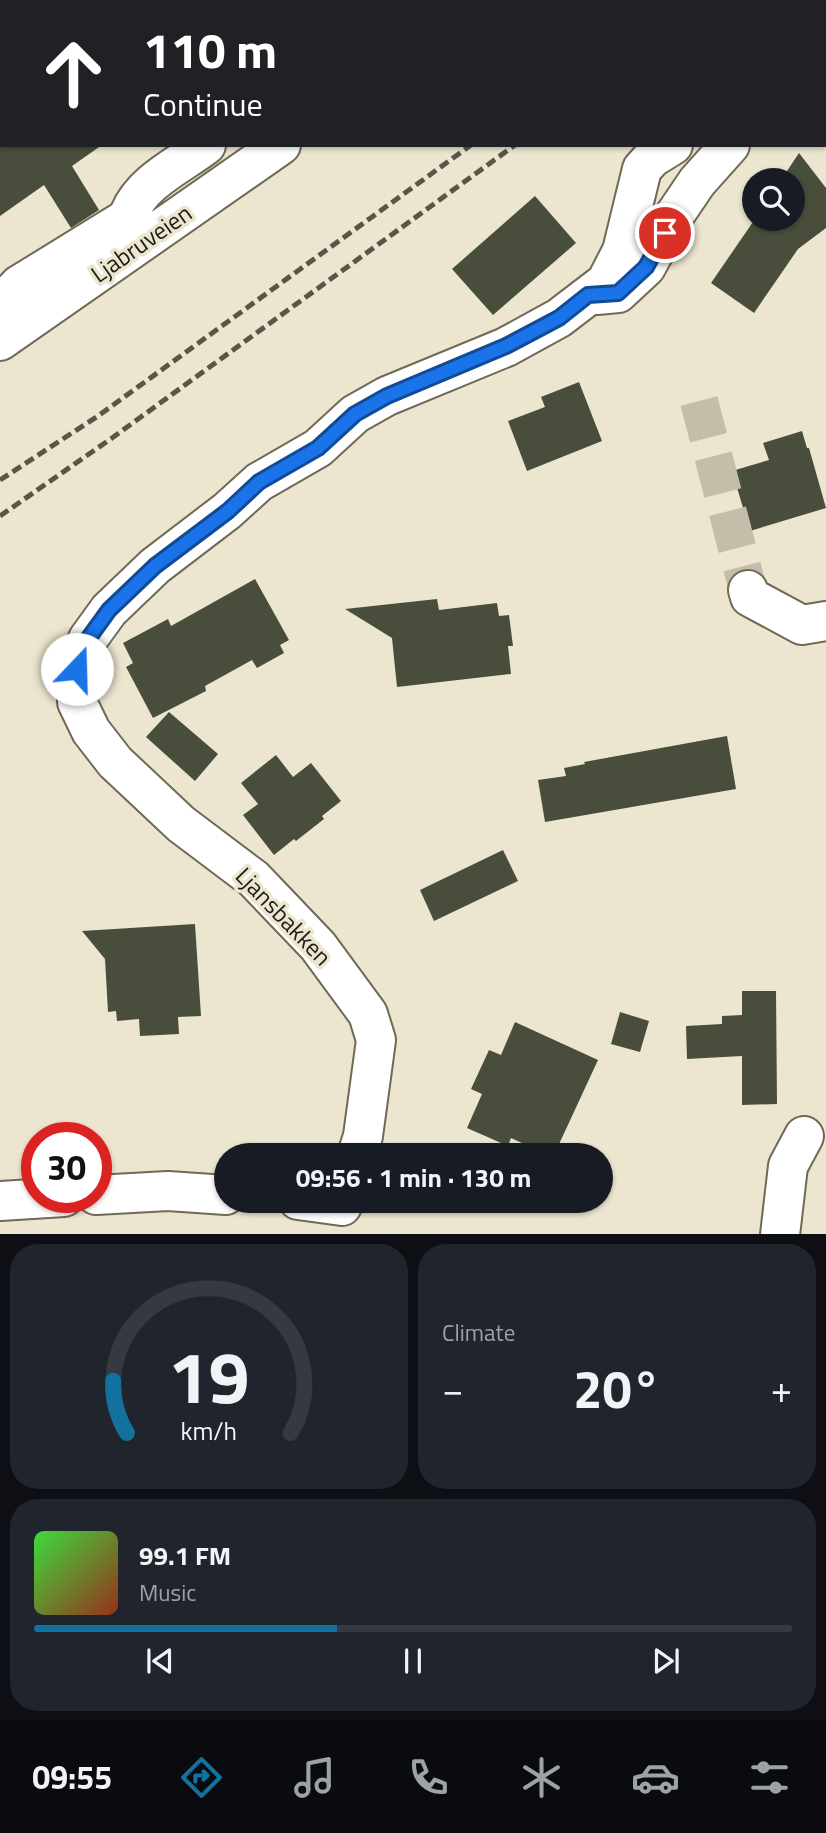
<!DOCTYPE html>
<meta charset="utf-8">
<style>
body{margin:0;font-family:"Titillium Web",sans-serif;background:#20242c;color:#f1f3f6;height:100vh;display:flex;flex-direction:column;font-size:26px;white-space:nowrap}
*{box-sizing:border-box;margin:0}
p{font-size:23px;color:#9ea1a6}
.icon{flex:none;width:38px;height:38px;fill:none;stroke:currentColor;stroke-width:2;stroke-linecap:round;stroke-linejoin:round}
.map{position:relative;height:1234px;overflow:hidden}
.sheet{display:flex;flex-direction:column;gap:10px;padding:10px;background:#0d0f14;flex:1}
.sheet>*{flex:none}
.guide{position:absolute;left:0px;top:0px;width:826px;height:147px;box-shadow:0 2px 5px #0004;background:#202124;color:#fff;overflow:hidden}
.tools{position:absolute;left:742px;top:168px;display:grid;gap:14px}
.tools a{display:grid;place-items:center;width:63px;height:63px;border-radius:50%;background:#171b24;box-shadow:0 2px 5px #0004;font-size:35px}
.speed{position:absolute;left:21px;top:1122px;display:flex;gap:14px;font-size:35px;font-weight:700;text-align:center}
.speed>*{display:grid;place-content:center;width:91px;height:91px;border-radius:50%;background:#171b24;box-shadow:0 2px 5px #0004;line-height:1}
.speed .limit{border:10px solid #d22;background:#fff;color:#111}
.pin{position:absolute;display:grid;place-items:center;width:60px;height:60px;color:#fff;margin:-30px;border:4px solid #fff;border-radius:50%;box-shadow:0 2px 7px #0007}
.me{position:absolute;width:77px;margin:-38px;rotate:21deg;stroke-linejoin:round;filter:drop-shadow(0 0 5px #0008)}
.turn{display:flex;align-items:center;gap:24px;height:147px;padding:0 28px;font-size:32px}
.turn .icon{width:91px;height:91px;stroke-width:2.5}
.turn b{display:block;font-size:49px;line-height:60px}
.big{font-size:52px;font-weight:700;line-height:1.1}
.sheet .widget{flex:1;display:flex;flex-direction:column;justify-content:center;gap:10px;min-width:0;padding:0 24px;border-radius:28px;background:#20242c}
.sheet .dial{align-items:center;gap:0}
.dial svg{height:182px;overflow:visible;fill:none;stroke:#363941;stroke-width:7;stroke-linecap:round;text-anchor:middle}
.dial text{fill:#f1f3f6;stroke:none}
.song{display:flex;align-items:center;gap:21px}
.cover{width:84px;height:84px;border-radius:10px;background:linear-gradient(135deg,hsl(120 70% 55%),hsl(10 70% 35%))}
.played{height:7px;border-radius:4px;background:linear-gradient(90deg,#13719f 40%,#363941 40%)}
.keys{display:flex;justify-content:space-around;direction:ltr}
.heat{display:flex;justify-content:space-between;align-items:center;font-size:38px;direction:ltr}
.sheet .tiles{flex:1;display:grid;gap:10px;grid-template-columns:1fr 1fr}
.widget:last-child{grid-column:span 2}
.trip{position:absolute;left:214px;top:1143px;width:399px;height:70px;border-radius:35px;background:#171b24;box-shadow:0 2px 5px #0004;font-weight:700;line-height:70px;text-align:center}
.tab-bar{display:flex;height:112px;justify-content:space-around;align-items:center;background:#090b0e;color:#9ea1a6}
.tab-bar .icon{width:49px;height:49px}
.tab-bar .selected{color:#13719f}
.tab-bar b{font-size:32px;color:#f1f3f6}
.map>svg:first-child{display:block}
.building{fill:#494e3c}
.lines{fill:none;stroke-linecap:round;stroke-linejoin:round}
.minor-tunnel{stroke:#c3bdaa;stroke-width:38;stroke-dasharray:38 19;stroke-linecap:butt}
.minor-casing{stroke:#6f6955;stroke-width:42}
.minor{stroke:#fff;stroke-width:38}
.rail{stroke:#595549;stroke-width:5;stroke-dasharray:10 5;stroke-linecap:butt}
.route-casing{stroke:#114b97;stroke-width:18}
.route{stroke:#1a73e8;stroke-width:12}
.labels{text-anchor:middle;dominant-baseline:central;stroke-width:7;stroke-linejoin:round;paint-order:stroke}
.street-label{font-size:24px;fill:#1f1c14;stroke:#ece5cf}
</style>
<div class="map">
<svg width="826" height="1235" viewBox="0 0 826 1235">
<rect width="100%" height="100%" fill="#ece5cf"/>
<g class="building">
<polygon points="0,145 102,145 72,166 99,210 71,228 44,185 0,216"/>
<polygon points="799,153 826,188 826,228 798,249 754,313 711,283 755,219 793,219 793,180 781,180"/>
<polygon points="535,196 576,243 493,315 452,269"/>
<polygon points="579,382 602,441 527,471 508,421 545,407 541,397"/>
<polygon points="802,431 807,448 809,448 826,508 750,531 732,471 769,460 763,443"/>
<polygon points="255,579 289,640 280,645 284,653 257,668 252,660 205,686 206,691 153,718 126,667 133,663 123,643 168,619 171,626"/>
<polygon points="437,599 439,610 497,603 499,616 509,615 513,646 508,646 511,674 397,687 392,638 345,609"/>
<polygon points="169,712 218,754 195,781 146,737"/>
<polygon points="727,736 736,789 545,822 538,780 566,776 564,768 585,764 584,762"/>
<polygon points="276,755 293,777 311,763 341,801 322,816 324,819 296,841 294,839 274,855 243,815 258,804 241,783"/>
<polygon points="503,850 518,881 434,921 420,890"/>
<polygon points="195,924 201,1016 178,1017 179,1034 140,1036 139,1019 117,1021 116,1011 108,1012 105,959 82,931"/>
<polygon points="742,991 776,991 777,1104 742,1105 742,1056 687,1059 686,1026 722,1024 722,1016 742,1015"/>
<polygon points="620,1012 649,1021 640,1052 611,1044"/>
<polygon points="515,1022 598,1060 554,1155 548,1155 511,1138 508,1146 467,1128 482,1094 471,1089 489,1050 501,1055"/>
</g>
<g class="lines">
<polyline class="minor-tunnel" points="699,401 748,590"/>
<defs>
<g id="minor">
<polyline points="463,2 465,0"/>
<polyline points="819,2 820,0"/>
<polyline points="824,77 826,76"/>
<path d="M 144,234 L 130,212 C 143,181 180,165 206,145"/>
<polyline points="597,295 618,293 646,267 674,216 697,182 730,145"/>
<polyline points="3,302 19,285 131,216"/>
<polyline points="0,341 281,145"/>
<polyline points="748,590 750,597 802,625 826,621"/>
<polyline points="357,1155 363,1136 376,1040 368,1014 318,946 254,879 181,824 115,762 91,731 77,702 77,669 88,639 109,610 155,566 227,511 259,482 318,448 355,414 387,396 506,347 559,318 606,282 622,251 642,169 652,158 673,145"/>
<polyline points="96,1195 168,1191 226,1195"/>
<polyline points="298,1200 342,1206"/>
<polyline points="0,1201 64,1197"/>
<polyline points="780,1235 788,1166 804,1136"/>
</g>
</defs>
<use href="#minor" class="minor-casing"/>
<use href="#minor" class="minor"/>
<g class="rail">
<polyline points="647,2 649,0"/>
<polyline points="684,2 686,0"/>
<polyline points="0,480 98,416 471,145"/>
<polyline points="0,516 112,438 515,145"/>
</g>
</g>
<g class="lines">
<defs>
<polyline id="route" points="77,669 88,639 109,610 155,566 228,511 259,482 318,448 355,414 387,396 506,346 559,318 588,295 618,293 646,267 665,233"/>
</defs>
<use href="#route" class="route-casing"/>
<use href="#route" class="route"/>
</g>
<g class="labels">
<g class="street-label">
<text transform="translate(141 243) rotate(-35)">Ljabruveien</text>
<text transform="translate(284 916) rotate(46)">Ljansbakken</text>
</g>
</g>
</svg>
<div class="tools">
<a><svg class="icon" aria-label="search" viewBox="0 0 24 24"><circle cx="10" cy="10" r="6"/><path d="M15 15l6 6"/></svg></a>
</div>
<div class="speed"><div class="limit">30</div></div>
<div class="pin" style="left:665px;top:233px;background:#d93025"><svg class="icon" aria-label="arrive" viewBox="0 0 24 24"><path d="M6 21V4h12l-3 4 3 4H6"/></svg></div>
<svg class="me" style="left:77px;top:669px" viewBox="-20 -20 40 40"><circle r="19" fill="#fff"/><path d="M0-13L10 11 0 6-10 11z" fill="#1a73e8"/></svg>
<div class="trip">09:56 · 1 min · 130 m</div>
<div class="guide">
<div class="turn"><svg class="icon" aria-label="ahead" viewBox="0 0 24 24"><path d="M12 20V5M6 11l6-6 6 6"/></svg><div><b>110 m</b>Continue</div></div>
</div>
</div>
<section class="sheet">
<div class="tiles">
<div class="widget dial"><svg viewBox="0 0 100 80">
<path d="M14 69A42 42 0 1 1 86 69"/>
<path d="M14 69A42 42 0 0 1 8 46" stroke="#13719f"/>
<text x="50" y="56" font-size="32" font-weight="700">19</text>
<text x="50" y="72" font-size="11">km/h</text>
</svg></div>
<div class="widget"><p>Climate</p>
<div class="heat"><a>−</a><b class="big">20°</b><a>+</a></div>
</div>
<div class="widget">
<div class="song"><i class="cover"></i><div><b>99.1 FM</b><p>Music</p></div></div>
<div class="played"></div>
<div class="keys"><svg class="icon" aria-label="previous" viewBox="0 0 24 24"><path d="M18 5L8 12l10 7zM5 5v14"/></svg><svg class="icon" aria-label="pause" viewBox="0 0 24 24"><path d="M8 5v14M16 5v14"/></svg><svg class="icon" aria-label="next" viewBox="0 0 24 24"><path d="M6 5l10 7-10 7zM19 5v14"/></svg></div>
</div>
</div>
</section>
<nav class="tab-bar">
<b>09:55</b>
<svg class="icon selected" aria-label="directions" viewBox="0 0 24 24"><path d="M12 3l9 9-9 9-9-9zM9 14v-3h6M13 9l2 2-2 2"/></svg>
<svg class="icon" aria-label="music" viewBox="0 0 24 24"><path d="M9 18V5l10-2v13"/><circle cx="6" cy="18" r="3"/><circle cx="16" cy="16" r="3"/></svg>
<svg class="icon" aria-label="phone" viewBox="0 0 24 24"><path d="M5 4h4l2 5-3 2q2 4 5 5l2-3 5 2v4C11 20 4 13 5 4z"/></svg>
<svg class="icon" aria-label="climate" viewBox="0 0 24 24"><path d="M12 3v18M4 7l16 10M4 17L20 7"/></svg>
<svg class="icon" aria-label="car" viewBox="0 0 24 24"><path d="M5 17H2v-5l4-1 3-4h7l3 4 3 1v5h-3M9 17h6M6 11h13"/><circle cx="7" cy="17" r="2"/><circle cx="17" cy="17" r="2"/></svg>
<svg class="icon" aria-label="filters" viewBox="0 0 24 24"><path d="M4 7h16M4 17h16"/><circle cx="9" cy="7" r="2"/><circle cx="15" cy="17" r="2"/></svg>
</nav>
